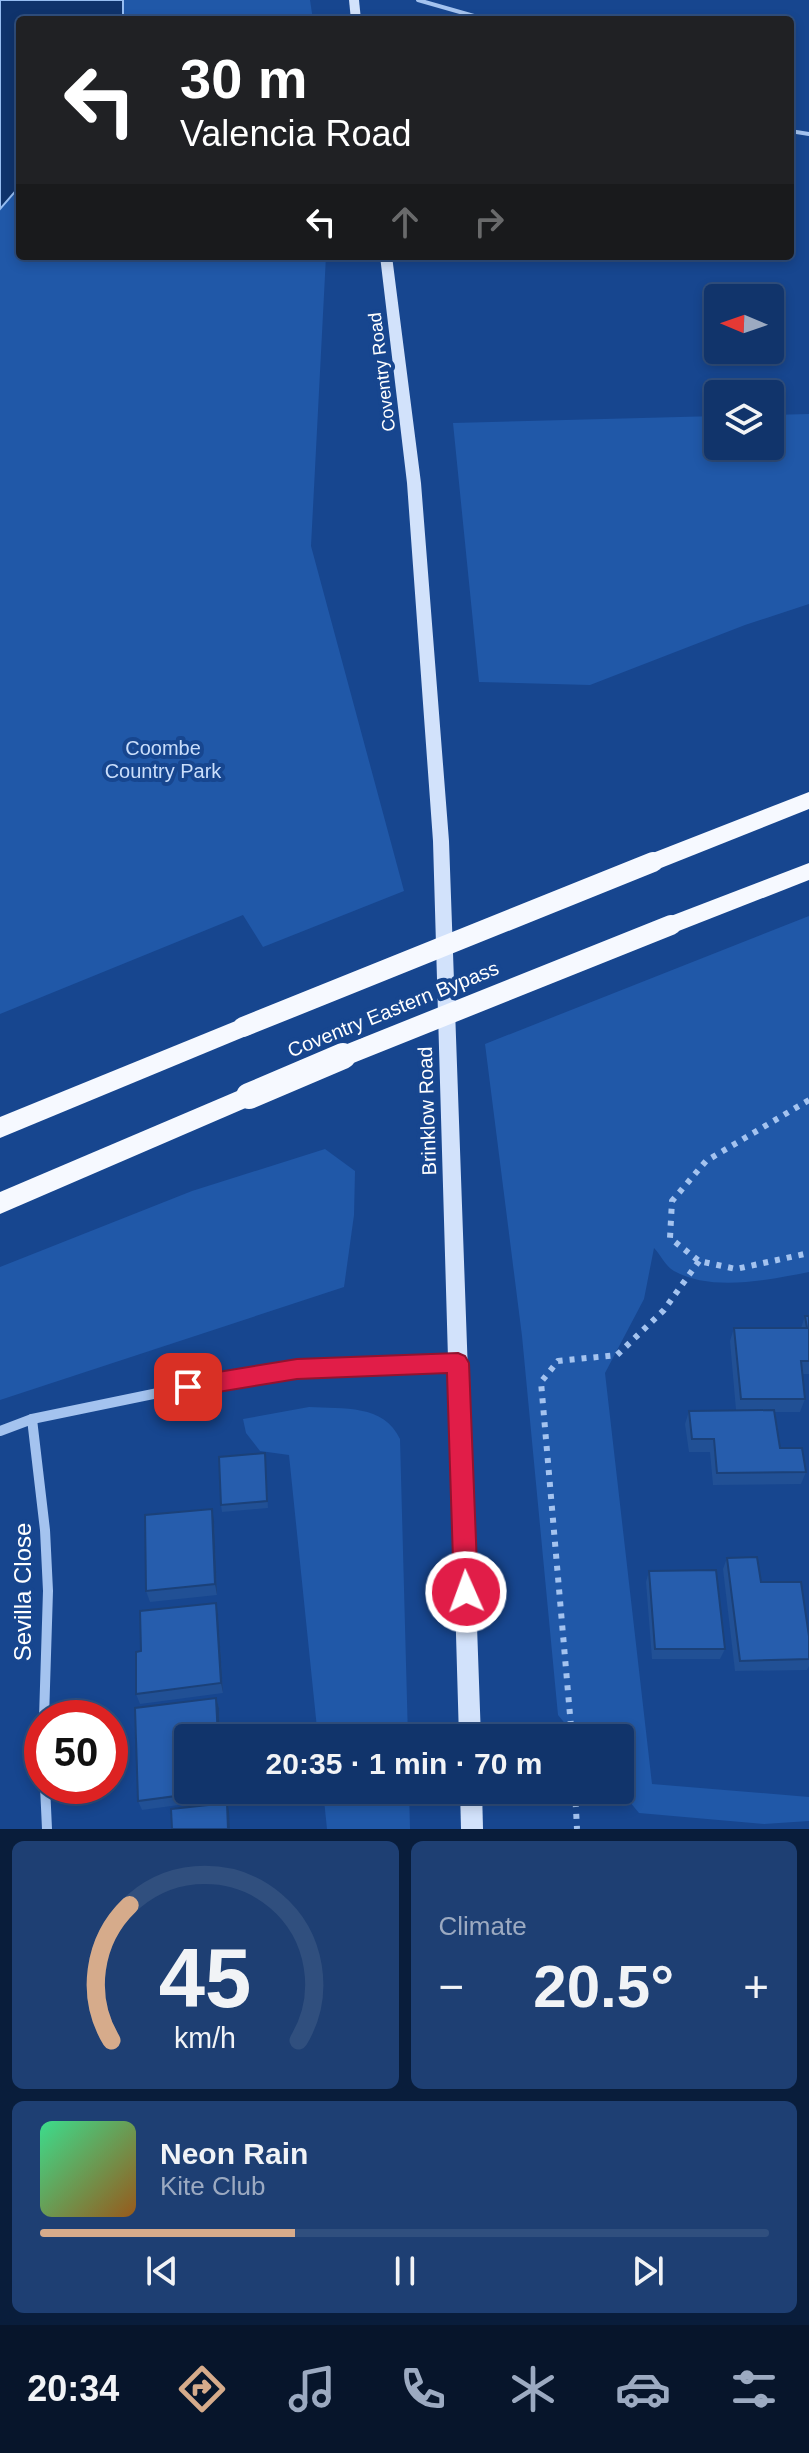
<!DOCTYPE html>
<meta charset="utf-8">
<style>
body{margin:0;font-family:Helvetica,sans-serif;background:#1e3f73;color:#f1f3f6;height:100vh;display:flex;flex-direction:column;font-size:30px;white-space:nowrap}
*{box-sizing:border-box;margin:0}
p{font-size:26px;color:#9caac1}
.icon{flex:none;width:44px;height:44px;fill:none;stroke:currentColor;stroke-width:2;stroke-linecap:round;stroke-linejoin:round}
.map{position:relative;height:1829px;overflow:hidden}
.drawer{display:flex;flex-direction:column;gap:12px;padding:12px;background:#091d3b;flex:1}
.drawer>*{flex:none}
.banner{position:absolute;left:16px;top:16px;width:778px;height:244px;border-radius:8px;box-shadow:0 4px 12px #0003,0 0 0 2px #304f7e;background:#202124;color:#fff;overflow:hidden}
.needle{width:52px;rotate:272deg}
.controls{position:absolute;left:704px;top:284px;display:grid;gap:16px}
.controls a{display:grid;place-items:center;width:80px;height:80px;border-radius:8px;background:#11346b;box-shadow:0 4px 12px #0003,0 0 0 2px #304f7e;font-size:40px}
.speed{position:absolute;left:24px;top:1700px;display:flex;gap:16px;font-size:40px;font-weight:700;text-align:center}
.speed>*{display:grid;place-content:center;width:104px;height:104px;border-radius:50%;background:#11346b;box-shadow:0 4px 12px #0003,0 0 0 2px #304f7e;line-height:1}
.speed .limit{border:12px solid #d22;background:#fff;color:#111}
.pin{position:absolute;display:grid;place-items:center;width:68px;height:68px;color:#fff;margin:-34px;border-radius:16px;box-shadow:0 4px 12px #0006}
.me{position:absolute;width:88px;margin:-44px;rotate:358deg;stroke-linejoin:round;filter:drop-shadow(0 0 6px #0008)}
.turn{display:flex;align-items:center;gap:28px;height:168px;padding:0 32px;font-size:36px}
.turn .icon{width:104px;height:104px;stroke-width:2.5}
.turn b{display:block;font-size:56px;line-height:68px}
.lanes{display:flex;align-items:center;height:76px;padding:0 32px;background:#0003;justify-content:center;gap:40px;direction:ltr}
.lanes .off{opacity:.35}
.big{font-size:60px;font-weight:600;line-height:1.1}
.drawer .card{flex:1;display:flex;flex-direction:column;justify-content:center;gap:12px;min-width:0;padding:0 28px;border-radius:12px;background:#1e3f73}
.drawer .dial{align-items:center;gap:0}
.dial svg{height:208px;overflow:visible;fill:none;stroke:#304f7e;stroke-width:7;stroke-linecap:round;text-anchor:middle}
.dial text{fill:#f1f3f6;stroke:none}
.song{display:flex;align-items:center;gap:24px}
.cover{width:96px;height:96px;border-radius:12px;background:linear-gradient(135deg,hsl(150 70% 55%),hsl(30 70% 35%))}
.played{height:8px;border-radius:4px;background:linear-gradient(90deg,#d6ab8b 35%,#304f7e 35%)}
.keys{display:flex;justify-content:space-around;direction:ltr}
.heat{display:flex;justify-content:space-between;align-items:center;font-size:44px;direction:ltr}
.drawer .tiles{flex:1;display:grid;gap:12px;grid-template-columns:1fr 1fr}
.card:last-child{grid-column:span 2}
.trip{position:absolute;left:174px;top:1724px;width:460px;height:80px;border-radius:8px;background:#11346b;box-shadow:0 4px 12px #0003,0 0 0 2px #304f7e;font-weight:600;line-height:80px;text-align:center}
.dock{display:flex;height:128px;justify-content:space-around;align-items:center;background:#07152b;color:#9caac1}
.dock .icon{width:56px;height:56px}
.dock .selected{color:#d6ab8b}
.dock b{font-size:36px;color:#f1f3f6}
.map>svg:first-child{display:block}
.green{fill:#2058a8}
.water{fill:#0f336c;stroke:#96bdf2;stroke-width:2}
.lines{fill:none;stroke-linecap:round;stroke-linejoin:round}
.path{stroke:#a4c3ef;stroke-width:6;stroke-dasharray:5 7;stroke-linecap:butt}
.service{stroke:#a4c3ef;stroke-width:4}
.minor{stroke:#a4c3ef;stroke-width:10}
.secondary{fill:#d2e2fb;fill-rule:evenodd}
.trunk{fill:#f6f9ff;fill-rule:evenodd}
.trunk-bridge-far1{stroke:#f6f9ff;stroke-width:20}
.trunk-bridge{stroke:#f6f9ff;stroke-width:26}
.wall{fill:#215095}
.shaded-wall{fill:#1b4179}
.building{fill:#265dad;stroke:#1b4179;stroke-width:2}
.route{fill:#e11d48;stroke:#92132f;stroke-width:2}
.labels{text-anchor:middle;dominant-baseline:central;stroke-width:8;stroke-linejoin:round;paint-order:stroke}
.far-street-label{font-size:18px;fill:#fff;stroke:#17468f}
.park-label{font-size:20px;fill:#cadefb;stroke:#17468f}
.street-label{font-size:20px;fill:#fff;stroke:#17468f}
.near-street-label{font-size:24px;fill:#fff;stroke:#17468f}
</style>
<div class="map">
<svg width="809" height="1829" viewBox="0 0 809 1829">
<rect width="100%" height="100%" fill="#17468f"/>
<g class="green">
<polygon points="0,0 310,0 313,20 20,20 20,256 326,256 311,546 404,891 263,947 243,915 0,1014"/>
<polygon points="809,414 809,604 745,625 590,685 479,682 453,423 718,416 718,446 770,446 770,415"/>
<path d="M 809,916 L 809,1272 C 768,1280 712,1292 674,1271 C 666,1267 660,1254 654,1248 L 644,1299 L 605,1373 L 652,1784 L 809,1797 L 809,1821 L 764,1824 L 639,1813 L 620,1790 L 620,1738 L 577,1738 L 558,1715 L 522,1336 L 485,1044 Z"/>
<polygon points="325,1149 355,1171 354,1215 344,1287 0,1400 0,1267 192,1191"/>
<path d="M 309,1407 C 343,1409 384,1404 400,1439 L 408,1738 L 318,1738 L 289,1455 L 260,1451 L 246,1433 L 243,1419 Z"/>
<polygon points="323,1790 409,1790 410,1829 327,1829"/>
</g>
<polygon class="water" points="0,0 123,0 123,20 20,20 20,186 0,209"/>
<g class="lines">
<g class="path">
<polyline points="809,1100 706,1161 672,1201 670,1238 699,1261 736,1269 809,1253"/>
<polyline points="572,1738 541,1382 558,1361 617,1355 664,1310 699,1261"/>
<polyline points="575,1790 577,1829"/>
</g>
<g class="service">
<polyline points="418,0 488,20"/>
<polyline points="790,131 809,134"/>
</g>
<g class="minor">
<polyline points="32,1419 45,1530 48,1591 44,1718"/>
<polyline points="0,1431 32,1419 250,1374 385,1364 457,1363"/>
<polyline points="45,1786 47,1829"/>
</g>
<g class="secondary">
<polygon points="349,0 359,0 361,20 351,20"/>
<polygon points="380,256 392,256 421,483 449,841 481,1738 459,1738 433,841 407,483"/>
<polygon points="460,1790 482,1790 483,1829 461,1829"/>
</g>
<g class="trunk">
<polygon points="809,792 809,809 661,868 653,870 645,868 642,862 645,856"/>
<polygon points="809,863 809,880 671,934 663,931 660,925 663,919"/>
<polygon points="243,1018 251,1020 255,1027 251,1034 0,1138 0,1117"/>
<polygon points="249,1086 257,1089 261,1096 257,1103 0,1214 0,1192"/>
</g>
<g class="trunk-bridge-far1">
<polyline points="243,1027 653,862"/>
<polyline points="339,1058 671,925"/>
</g>
<polyline class="trunk-bridge" points="249,1096 343,1056"/>
</g>
<g class="wall">
<polygon points="805,1316 809,1316 809,1374 802,1374 805,1399 800,1412 775,1412 780,1448 806,1472 801,1484 713,1485 710,1452 689,1452 685,1424 689,1411 736,1410 730,1341 734,1328 801,1328"/>
<polygon points="265,1453 268,1508 222,1512 221,1505"/>
<polygon points="214,1521 217,1595 150,1602 146,1591"/>
<polygon points="727,1558 761,1582 809,1636 809,1666 807,1670 735,1671 723,1569"/>
<polygon points="649,1571 725,1649 720,1659 652,1659 646,1582"/>
<polygon points="216,1603 218,1614 223,1693 140,1704 136,1694 141,1651"/>
<polygon points="216,1698 219,1708 223,1799 142,1810 138,1801"/>
</g>
<g class="shaded-wall">
<polygon points="212,1509 214,1521 217,1595 215,1584"/>
<polygon points="216,1603 218,1614 223,1693 221,1683"/>
<polygon points="216,1698 219,1708 220,1738 218,1738"/>
<polygon points="227,1803 229,1812 230,1829 228,1829"/>
</g>
<g class="building">
<polygon points="805,1316 809,1316 809,1361 801,1361 805,1399 741,1399 734,1328 807,1328"/>
<polygon points="774,1410 780,1448 802,1448 806,1472 717,1473 714,1439 692,1439 689,1411"/>
<polygon points="265,1453 267,1501 221,1505 219,1457"/>
<polygon points="212,1509 215,1584 146,1591 145,1515"/>
<polygon points="757,1557 761,1582 801,1582 809,1636 809,1659 740,1661 727,1558"/>
<polygon points="716,1570 725,1649 655,1649 649,1571"/>
<polygon points="216,1603 221,1683 136,1694 136,1652 141,1651 140,1611"/>
<polygon points="216,1698 218,1738 188,1738 188,1790 221,1790 138,1801 135,1708"/>
<polygon points="227,1803 228,1829 172,1829 171,1809"/>
</g>
<polygon class="route" points="458,1353 465,1356 469,1363 478,1592 474,1600 466,1604 458,1600 454,1592 447,1373 297,1379 188,1397 180,1394 177,1387 180,1380 188,1377 297,1359"/>
<g class="labels">
<g class="far-street-label">
<text transform="translate(382 372) rotate(-97)">Coventry Road</text>
</g>
<g class="park-label">
<text x="163" y="748">Coombe<tspan x="163" dy="23">Country Park</tspan></text>
</g>
<g class="street-label">
<text transform="translate(393 1009) rotate(-22)">Coventry Eastern Bypass</text>
<text transform="translate(427 1111) rotate(-92)">Brinklow Road</text>
</g>
<g class="near-street-label">
<text transform="translate(22 1592) rotate(-90)">Sevilla Close</text>
</g>
</g>
</svg>
<div class="controls">
<a><svg class="needle" viewBox="-14 -14 28 28"><path d="M0-13l5 13h-10z" fill="#e53935"/><path d="M0 13l5-13h-10z" fill="#9caac1"/></svg></a>
<a><svg class="icon" aria-label="layers" viewBox="0 0 24 24"><path d="M12 4l9 5-9 5-9-5zM3 14l9 5 9-5"/></svg></a>
</div>
<div class="speed"><div class="limit">50</div></div>
<div class="pin" style="left:188px;top:1387px;background:#d93025"><svg class="icon" aria-label="arrive" viewBox="0 0 24 24"><path d="M6 21V4h12l-3 4 3 4H6"/></svg></div>
<svg class="me" style="left:466px;top:1592px" viewBox="-20 -20 40 40"><circle r="17" fill="#e11d48" stroke="#fff" stroke-width="3"/><path d="M0-11L8 9 0 5-8 9z" fill="#fff"/></svg>
<div class="trip">20:35 · 1 min · 70 m</div>
<div class="banner">
<div class="turn"><svg class="icon" aria-label="left" viewBox="0 0 24 24"><path d="M17 20v-9H6M10 6l-5 5 5 5"/></svg><div><b>30 m</b>Valencia Road</div></div>
<div class="lanes"><svg class="icon" aria-label="left" viewBox="0 0 24 24"><path d="M17 20v-9H6M10 6l-5 5 5 5"/></svg><svg class="icon off" aria-label="ahead" viewBox="0 0 24 24"><path d="M12 20V5M6 11l6-6 6 6"/></svg><svg class="icon off" aria-label="right" viewBox="0 0 24 24"><path d="M7 20v-9h11M14 6l5 5-5 5"/></svg></div>
</div>
</div>
<section class="drawer">
<div class="tiles">
<div class="card dial"><svg viewBox="0 0 100 80">
<path d="M14 69A42 42 0 1 1 86 69"/>
<path d="M14 69A42 42 0 0 1 21 17" stroke="#d6ab8b"/>
<text x="50" y="56" font-size="32" font-weight="700">45</text>
<text x="50" y="72" font-size="11">km/h</text>
</svg></div>
<div class="card"><p>Climate</p>
<div class="heat"><a>−</a><b class="big">20.5°</b><a>+</a></div>
</div>
<div class="card">
<div class="song"><i class="cover"></i><div><b>Neon Rain</b><p>Kite Club</p></div></div>
<div class="played"></div>
<div class="keys"><svg class="icon" aria-label="previous" viewBox="0 0 24 24"><path d="M18 5L8 12l10 7zM5 5v14"/></svg><svg class="icon" aria-label="pause" viewBox="0 0 24 24"><path d="M8 5v14M16 5v14"/></svg><svg class="icon" aria-label="next" viewBox="0 0 24 24"><path d="M6 5l10 7-10 7zM19 5v14"/></svg></div>
</div>
</div>
</section>
<nav class="dock">
<b>20:34</b>
<svg class="icon selected" aria-label="directions" viewBox="0 0 24 24"><path d="M12 3l9 9-9 9-9-9zM9 14v-3h6M13 9l2 2-2 2"/></svg>
<svg class="icon" aria-label="music" viewBox="0 0 24 24"><path d="M9 18V5l10-2v13"/><circle cx="6" cy="18" r="3"/><circle cx="16" cy="16" r="3"/></svg>
<svg class="icon" aria-label="phone" viewBox="0 0 24 24"><path d="M5 4h4l2 5-3 2q2 4 5 5l2-3 5 2v4C11 20 4 13 5 4z"/></svg>
<svg class="icon" aria-label="climate" viewBox="0 0 24 24"><path d="M12 3v18M4 7l16 10M4 17L20 7"/></svg>
<svg class="icon" aria-label="car" viewBox="0 0 24 24"><path d="M5 17H2v-5l4-1 3-4h7l3 4 3 1v5h-3M9 17h6M6 11h13"/><circle cx="7" cy="17" r="2"/><circle cx="17" cy="17" r="2"/></svg>
<svg class="icon" aria-label="filters" viewBox="0 0 24 24"><path d="M4 7h16M4 17h16"/><circle cx="9" cy="7" r="2"/><circle cx="15" cy="17" r="2"/></svg>
</nav>
